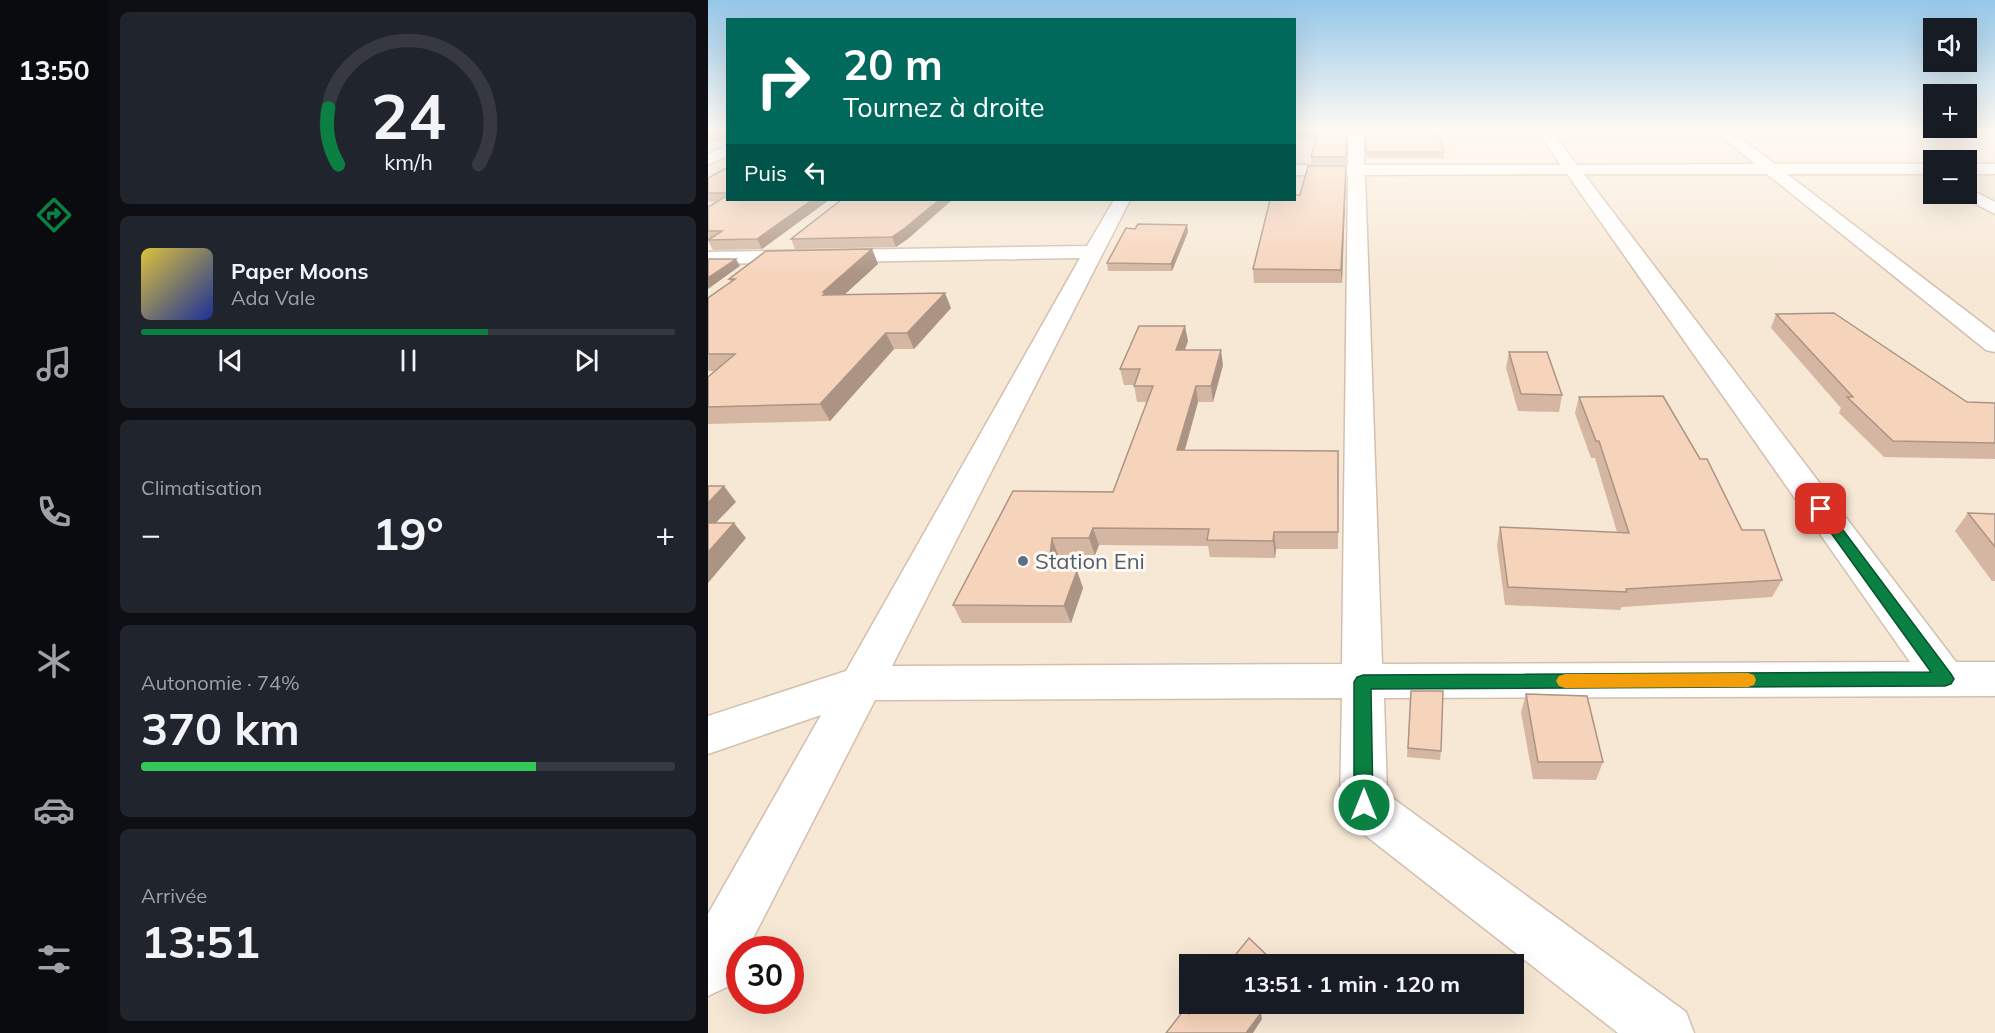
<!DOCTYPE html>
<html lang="fr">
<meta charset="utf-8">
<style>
body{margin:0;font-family:Mulish,sans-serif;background:#20242c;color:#f1f3f6;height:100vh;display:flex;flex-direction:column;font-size:22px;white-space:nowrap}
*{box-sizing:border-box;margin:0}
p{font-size:20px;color:#9ea1a6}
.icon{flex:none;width:33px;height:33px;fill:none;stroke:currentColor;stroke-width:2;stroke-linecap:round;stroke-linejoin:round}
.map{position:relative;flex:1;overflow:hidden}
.drawer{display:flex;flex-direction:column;gap:12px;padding:12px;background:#0d0f14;width:600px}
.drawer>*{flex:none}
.top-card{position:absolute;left:18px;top:18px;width:570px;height:183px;border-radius:0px;box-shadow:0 6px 24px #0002;background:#00695c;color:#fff;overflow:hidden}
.buttons{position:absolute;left:1215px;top:18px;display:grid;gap:12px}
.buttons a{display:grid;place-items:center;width:54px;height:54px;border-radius:0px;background:#171b24;box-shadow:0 6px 24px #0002;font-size:30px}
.speed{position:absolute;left:18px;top:936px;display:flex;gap:12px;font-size:30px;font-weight:700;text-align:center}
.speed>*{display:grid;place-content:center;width:78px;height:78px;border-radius:50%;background:#171b24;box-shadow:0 6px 24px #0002;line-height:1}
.speed .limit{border:9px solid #d22;background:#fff;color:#111}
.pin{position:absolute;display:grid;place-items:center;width:51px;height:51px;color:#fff;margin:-26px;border-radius:12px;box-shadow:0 3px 9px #0006}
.me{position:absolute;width:66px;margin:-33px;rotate:0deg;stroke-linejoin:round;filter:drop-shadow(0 0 4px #0008)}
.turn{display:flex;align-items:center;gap:21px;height:126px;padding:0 18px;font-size:27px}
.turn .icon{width:78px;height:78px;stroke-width:2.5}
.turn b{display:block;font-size:42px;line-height:51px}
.then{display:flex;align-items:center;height:57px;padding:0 18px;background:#0003;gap:12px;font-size:22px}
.big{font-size:45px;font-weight:700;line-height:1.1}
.drawer .card{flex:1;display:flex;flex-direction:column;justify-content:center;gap:9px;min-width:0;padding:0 21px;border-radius:9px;background:#20242c}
.drawer .dial{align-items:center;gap:0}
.dial svg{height:156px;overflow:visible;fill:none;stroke:#363941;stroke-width:7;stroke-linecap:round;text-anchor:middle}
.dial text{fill:#f1f3f6;stroke:none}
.song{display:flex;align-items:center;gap:18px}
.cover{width:72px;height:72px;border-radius:9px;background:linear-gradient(135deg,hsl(50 70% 55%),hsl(230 70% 35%))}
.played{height:6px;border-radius:3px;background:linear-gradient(90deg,#0b8043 65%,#363941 65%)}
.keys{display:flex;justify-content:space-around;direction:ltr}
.heat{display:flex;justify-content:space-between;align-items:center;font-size:33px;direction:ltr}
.charge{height:9px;border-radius:4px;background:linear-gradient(90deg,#34c759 74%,#363941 0)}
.trip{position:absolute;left:471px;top:954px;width:345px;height:60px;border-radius:0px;background:#171b24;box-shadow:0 6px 24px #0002;font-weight:700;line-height:60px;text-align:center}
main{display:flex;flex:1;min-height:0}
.tab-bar{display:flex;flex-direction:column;width:108px;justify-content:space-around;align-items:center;background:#090b0e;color:#9ea1a6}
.tab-bar .icon{width:42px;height:42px}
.tab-bar .selected{color:#0b8043}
.tab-bar b{font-size:27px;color:#f1f3f6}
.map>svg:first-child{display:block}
.residential{fill:#f7e8d5;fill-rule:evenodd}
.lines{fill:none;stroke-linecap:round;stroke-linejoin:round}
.minor-casing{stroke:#d4bfae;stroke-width:3}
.minor{fill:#fff;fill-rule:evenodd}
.wall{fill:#d4b6a2}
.shaded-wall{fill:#ac9484}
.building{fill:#f6d4bc;stroke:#ac9484;stroke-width:1.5}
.route{fill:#0b8043;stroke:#07532c;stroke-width:1.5}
.slow{fill:#f59e0b}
.service-dot{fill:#5c6f8a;stroke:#fff9f0;stroke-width:2}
.labels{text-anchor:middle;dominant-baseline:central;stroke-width:6;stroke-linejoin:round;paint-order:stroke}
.service-label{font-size:22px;fill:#4e5e75;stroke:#fff9f0;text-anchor:start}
</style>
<main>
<nav class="tab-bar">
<b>13:50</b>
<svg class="icon selected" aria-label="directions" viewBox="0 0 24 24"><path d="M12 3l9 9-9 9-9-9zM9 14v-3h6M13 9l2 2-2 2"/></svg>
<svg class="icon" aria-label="music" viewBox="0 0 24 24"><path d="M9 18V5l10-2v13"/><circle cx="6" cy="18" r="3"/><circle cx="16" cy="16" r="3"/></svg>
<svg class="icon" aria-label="phone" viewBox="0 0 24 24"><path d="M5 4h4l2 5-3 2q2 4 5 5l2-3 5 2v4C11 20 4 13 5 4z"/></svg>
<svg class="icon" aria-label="climate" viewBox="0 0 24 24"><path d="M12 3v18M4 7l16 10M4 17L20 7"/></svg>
<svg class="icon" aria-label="car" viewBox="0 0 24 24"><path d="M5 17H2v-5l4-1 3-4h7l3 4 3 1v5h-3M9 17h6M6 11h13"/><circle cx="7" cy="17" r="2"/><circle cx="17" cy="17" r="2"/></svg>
<svg class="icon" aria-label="filters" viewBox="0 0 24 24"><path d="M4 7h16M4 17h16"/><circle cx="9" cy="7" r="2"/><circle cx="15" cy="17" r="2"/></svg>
</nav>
<section class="drawer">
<div class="card dial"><svg viewBox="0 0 100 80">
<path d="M14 69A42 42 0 1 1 86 69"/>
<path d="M14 69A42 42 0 0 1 9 40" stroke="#0b8043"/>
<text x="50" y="56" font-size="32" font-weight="700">24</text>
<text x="50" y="72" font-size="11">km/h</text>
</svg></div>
<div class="card">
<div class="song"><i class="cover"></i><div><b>Paper Moons</b><p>Ada Vale</p></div></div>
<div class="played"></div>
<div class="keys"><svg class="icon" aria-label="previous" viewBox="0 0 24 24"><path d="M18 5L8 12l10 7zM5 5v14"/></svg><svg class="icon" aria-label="pause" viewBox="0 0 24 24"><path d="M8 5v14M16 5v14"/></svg><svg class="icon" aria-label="next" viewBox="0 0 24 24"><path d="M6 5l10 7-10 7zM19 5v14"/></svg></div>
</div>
<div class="card"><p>Climatisation</p>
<div class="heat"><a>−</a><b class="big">19°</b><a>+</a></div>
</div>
<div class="card"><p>Autonomie · 74%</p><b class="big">370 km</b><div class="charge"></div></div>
<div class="card"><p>Arrivée</p><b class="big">13:51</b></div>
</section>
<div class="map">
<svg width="1287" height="1033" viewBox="0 0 1287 1033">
<rect width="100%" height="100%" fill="#fef5e7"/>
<path class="residential" d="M 0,131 L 19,131 L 20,200 L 586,200 L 587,131 L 1287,131 L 1287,1033 L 0,1033 ZM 1226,160 L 1258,160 L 1258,194 L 1226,194 ZM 32,950 L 82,950 L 82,1000 L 32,1000 ZM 482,964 L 806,964 L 806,1004 L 482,1004 Z"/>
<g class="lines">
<defs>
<g id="minor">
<path d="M 641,131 L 655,131 L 656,165 L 853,165 L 829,131 L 843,131 L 869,165 L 1047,164 L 1007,131 L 1023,131 L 1067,164 L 1226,164 L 1226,174 L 1079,174 L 1287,333 L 1287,352 L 1278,350 L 1059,174 L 876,174 L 1248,662 L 1287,662 L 1287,696 L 676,698 L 679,794 L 978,1012 L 986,1033 L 910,1033 L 639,821 L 632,805 L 634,698 L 167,700 L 39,950 L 32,950 L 32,964 L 19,987 L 0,996 L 0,914 L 113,715 L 0,754 L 0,716 L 138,671 L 372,258 L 0,264 L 0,252 L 379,246 L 406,200 L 422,200 L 184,666 L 634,664 L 640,175 L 586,175 L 586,165 L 640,165 ZM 859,174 L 1202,662 L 674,664 L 657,175 Z"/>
<polygon points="20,145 20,155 0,165 0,154"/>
<rect x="1258" y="164" width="29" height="10"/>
<polygon points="1258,187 1287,202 1287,214 1252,196 1250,194 1258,194"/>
</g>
</defs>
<use href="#minor" class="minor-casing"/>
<use href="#minor" class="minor"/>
</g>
<g class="wall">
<rect x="0" y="131" width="20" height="10"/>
<polygon points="586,131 639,131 638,163 604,163 603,157 608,140 586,139"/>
<polygon points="657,131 736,152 736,158 658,158"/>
<polygon points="20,167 20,200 121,200 54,249 5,250 0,241 0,207 8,202 0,202 0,178"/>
<polygon points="638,177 634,283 546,283 545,269 592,195"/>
<polygon points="133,200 201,238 188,247 87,249 83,239"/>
<polygon points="480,232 464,271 400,271 399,263"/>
<polygon points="164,249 170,264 136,295 243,308 206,349 186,349 122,421 0,424 0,377 7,371 0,371 0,298 23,282 21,279"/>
<polygon points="1068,314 1259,402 1287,403 1287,459 1176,457 1131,413 1133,408 1063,328"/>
<polygon points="480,341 477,350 515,365 505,402 490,402 477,450 630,451 630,549 568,549 567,558 502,557 500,546 391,545 387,555 350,555 349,567 369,571 375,588 363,623 254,623 245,605 405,492 439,402 429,402 426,385 416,385 412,369"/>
<polygon points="801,352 854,395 851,412 810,411 798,368"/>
<polygon points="871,397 1034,530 1074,580 1064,597 914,607 912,610 797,605 789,545 792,527 909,532 887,458 883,458 867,413"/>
<polygon points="1260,513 1287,514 1287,581 1284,581 1247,531"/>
<polygon points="703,691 733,751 732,760 699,757"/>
<polygon points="818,694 895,762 888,780 825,779 813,712"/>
</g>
<g class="shaded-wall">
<polygon points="638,166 638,177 634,283 633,270"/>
<polygon points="104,200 121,200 54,249 49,239"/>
<polygon points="231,200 244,200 201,238 188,247 184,237"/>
<polygon points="479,225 480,232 464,271 463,264"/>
<polygon points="164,249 170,264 125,305 123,310 115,292"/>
<polygon points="28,259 32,266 0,289 0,278"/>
<polygon points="237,293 243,308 206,349 199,333"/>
<polygon points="477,326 480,341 471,365 468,350"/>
<polygon points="178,333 186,349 122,421 112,404"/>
<polygon points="513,350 515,365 505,402 503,386"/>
<polygon points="488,386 490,402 472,467 469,450"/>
<polygon points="16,486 28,502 0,531 0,503"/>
<polygon points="26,523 38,538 0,583 0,552"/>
<polygon points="385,528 391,545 387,555 381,538"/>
<polygon points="566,532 568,549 567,558 565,541"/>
<polygon points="344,538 350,555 347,583 341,566"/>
<polygon points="369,571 375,588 363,623 356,606"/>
<polygon points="552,1004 559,1004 550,1016 548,1009"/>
<polygon points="553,1013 554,1019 545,1033 538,1033"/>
</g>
<g class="building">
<rect x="0" y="131" width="20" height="2"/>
<polygon points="586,131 639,131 638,157 603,157 609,134 586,133"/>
<polygon points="657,131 730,131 736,152 658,152"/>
<polygon points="600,166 638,166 633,270 545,269 562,200 586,200 586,195 592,195"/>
<polygon points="20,167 20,193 0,193 0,178"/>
<polygon points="20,195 20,200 104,200 49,239 0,240 14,231 0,231 0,207"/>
<polygon points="133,200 231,200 197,228 184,237 83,239"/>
<polygon points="430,224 479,225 463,264 399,263 418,228 427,229"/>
<polygon points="164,249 115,292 118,292 115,295 237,293 199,333 178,333 112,404 0,407 0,377 27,354 0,354 0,298 27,279 21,279 58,251"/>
<polygon points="0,259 28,259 0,278"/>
<polygon points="1126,313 1259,402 1287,403 1287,443 1185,441 1139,397 1145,397 1068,314"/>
<polygon points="431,326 477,326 468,350 513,350 503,386 488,386 469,450 630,451 630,532 566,532 565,541 499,540 501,529 385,528 381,538 344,538 341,566 369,571 356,606 245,605 305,491 405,492 445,386 426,386 432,369 412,369"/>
<polygon points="801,352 839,352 854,395 813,394"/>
<polygon points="955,396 992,459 999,459 1034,530 1056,530 1074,580 918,589 919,592 800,587 792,527 921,533 891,441 888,441 871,397"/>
<polygon points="0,486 16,486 0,503"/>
<polygon points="1260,513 1287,514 1287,547"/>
<polygon points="0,523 26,523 0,552"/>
<polygon points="703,691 735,691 733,751 700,748"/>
<polygon points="818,694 879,696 895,762 830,762"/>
<polygon points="541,938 568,964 520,964"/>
<polygon points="489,1004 552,1004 548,1009 553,1013 538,1033 458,1033 476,1010 481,1014"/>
</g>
<linearGradient id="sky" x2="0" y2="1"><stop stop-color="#95c7e9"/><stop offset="0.47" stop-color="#fffaf4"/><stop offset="1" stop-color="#fffaf4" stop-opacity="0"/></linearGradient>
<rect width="1287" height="276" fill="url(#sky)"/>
<polygon class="route" points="1113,505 1117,506 1243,674 1246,679 1243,684 1237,686 663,689 665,805 663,812 656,815 649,812 646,805 646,682 649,677 655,675 1223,672 1108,512 1106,509"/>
<polygon class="slow" points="1040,673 1046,675 1048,680 1046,685 1040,687 857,688 851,686 848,681 851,676 857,674"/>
<circle class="service-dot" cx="315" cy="561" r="6"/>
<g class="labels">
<g class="service-label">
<text x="327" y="561">Station Eni</text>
</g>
</g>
</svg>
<div class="buttons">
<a><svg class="icon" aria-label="sound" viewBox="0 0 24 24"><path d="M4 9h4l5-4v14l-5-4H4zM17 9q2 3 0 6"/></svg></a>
<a>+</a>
<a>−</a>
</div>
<div class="speed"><div class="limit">30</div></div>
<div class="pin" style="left:1113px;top:509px;background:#d93025"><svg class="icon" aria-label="arrive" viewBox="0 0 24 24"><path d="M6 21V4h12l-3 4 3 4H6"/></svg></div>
<svg class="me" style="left:656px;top:805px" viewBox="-20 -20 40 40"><circle r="17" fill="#0b8043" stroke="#fff" stroke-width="3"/><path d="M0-11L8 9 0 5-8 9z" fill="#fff"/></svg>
<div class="trip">13:51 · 1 min · 120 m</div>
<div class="top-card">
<div class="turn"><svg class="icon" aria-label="right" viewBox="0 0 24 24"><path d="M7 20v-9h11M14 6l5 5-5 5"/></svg><div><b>20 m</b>Tournez à droite</div></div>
<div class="then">Puis<svg class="icon" aria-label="left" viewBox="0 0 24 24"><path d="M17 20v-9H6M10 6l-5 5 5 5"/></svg></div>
</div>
</div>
</main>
